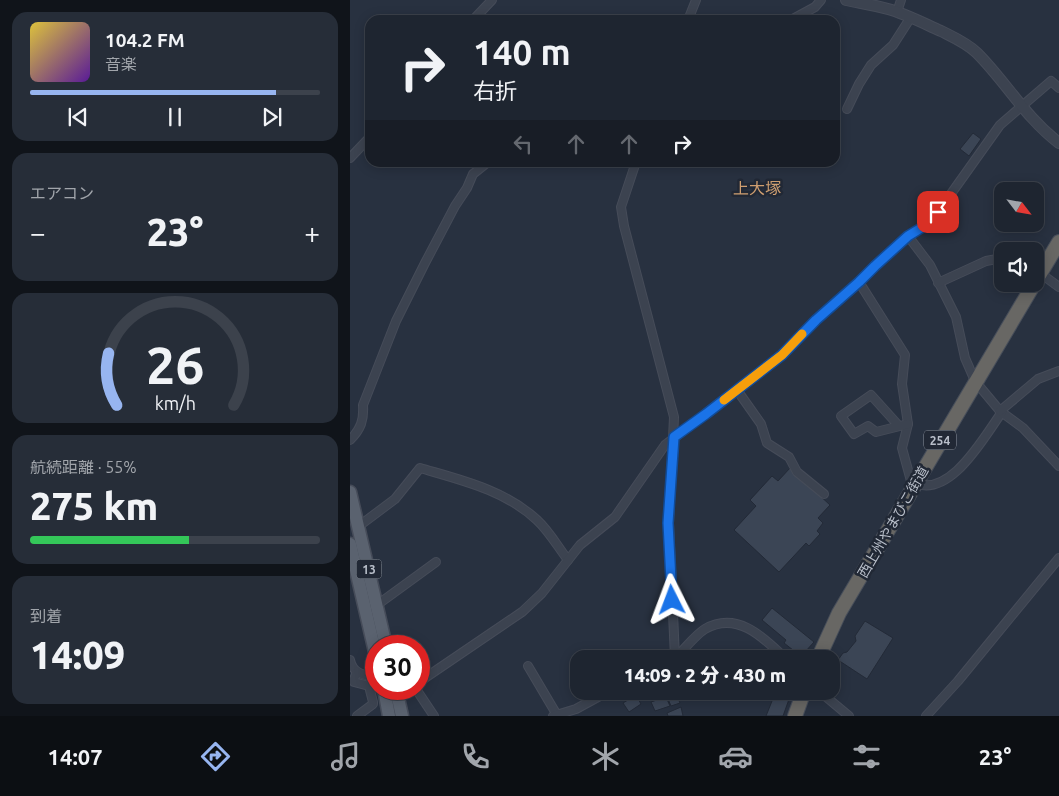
<!DOCTYPE html>
<html lang="ja">
<meta charset="utf-8">
<style>
body{margin:0;font-family:Ubuntu,"Noto Sans JP",sans-serif;background:#262d38;color:#f1f3f6;height:100vh;display:flex;flex-direction:column;font-size:19px;white-space:nowrap}
*{box-sizing:border-box;margin:0}
p{font-size:16px;color:#a1a5ab}
.icon{flex:none;width:28px;height:28px;fill:none;stroke:currentColor;stroke-width:2;stroke-linecap:round;stroke-linejoin:round}
.map{position:relative;flex:1;overflow:hidden}
.details{display:flex;flex-direction:column;gap:12px;padding:12px;background:#10141a;width:350px}
.details>*{flex:none}
.hud{position:absolute;left:15px;top:15px;width:475px;height:152px;border-radius:15px;box-shadow:0 2px 12px #0003,0 0 0 1px #3c424c;background:#1e2530;color:#f1f3f6;overflow:hidden}
.needle{width:32px;rotate:121deg}
.buttons{position:absolute;left:644px;top:182px;display:grid;gap:10px}
.buttons a{display:grid;place-items:center;width:50px;height:50px;border-radius:10px;background:#1e2530;box-shadow:0 2px 12px #0003,0 0 0 1px #3c424c;font-size:25px}
.speed{position:absolute;left:15px;top:635px;display:flex;gap:10px;font-size:25px;font-weight:700;text-align:center}
.speed>*{display:grid;place-content:center;width:65px;height:65px;border-radius:50%;background:#1e2530;box-shadow:0 2px 12px #0003,0 0 0 1px #3c424c;line-height:1}
.speed .limit{border:8px solid #d22;background:#fff;color:#111}
.pin{position:absolute;display:grid;place-items:center;width:42px;height:42px;color:#fff;margin:-21px;border-radius:10px;box-shadow:0 2px 8px #0006}
.me{position:absolute;width:55px;margin:-28px;rotate:357deg;stroke-linejoin:round;filter:drop-shadow(0 0 4px #0008)}
.turn{display:flex;align-items:center;gap:18px;height:105px;padding:0 25px;font-size:22px}
.turn .icon{width:65px;height:65px;stroke-width:2.5}
.turn b{display:block;font-size:35px;line-height:42px}
.lanes{display:flex;align-items:center;height:48px;padding:0 25px;background:#0003;justify-content:center;gap:25px;direction:ltr}
.lanes .off{opacity:.35}
.big{font-size:38px;font-weight:800;line-height:1.1}
.details .card{flex:1;display:flex;flex-direction:column;justify-content:center;gap:8px;min-width:0;padding:0 18px;border-radius:15px;background:#262d38}
.details .dial{align-items:center;gap:0}
.dial svg{height:130px;overflow:visible;fill:none;stroke:#3c424c;stroke-width:7;stroke-linecap:round;text-anchor:middle}
.dial text{fill:#f1f3f6;stroke:none}
.song{display:flex;align-items:center;gap:15px}
.cover{width:60px;height:60px;border-radius:8px;background:linear-gradient(135deg,hsl(50 70% 55%),hsl(270 70% 35%))}
.played{height:5px;border-radius:2px;background:linear-gradient(90deg,#97b5f0 85%,#3c424c 85%)}
.keys{display:flex;justify-content:space-around;direction:ltr}
.heat{display:flex;justify-content:space-between;align-items:center;font-size:28px;direction:ltr}
.charge{height:8px;border-radius:4px;background:linear-gradient(90deg,#34c759 55%,#3c424c 0)}
.trip{position:absolute;left:220px;top:650px;width:270px;height:50px;border-radius:15px;background:#1e2530;box-shadow:0 2px 12px #0003,0 0 0 1px #3c424c;font-weight:800;line-height:50px;text-align:center}
.tabs{display:flex;height:80px;justify-content:space-around;align-items:center;background:#0c0f13;color:#a1a5ab}
.tabs .icon{width:35px;height:35px}
.tabs .selected{color:#97b5f0}
.tabs b{font-size:22px;color:#f1f3f6}
main{display:flex;flex:1;min-height:0}
.map>svg:first-child{display:block}
.building{fill:#3b4555;stroke:#232a37}
.lines{fill:none;stroke-linecap:round;stroke-linejoin:round}
.minor-casing{stroke:#464c59;stroke-width:10}
.tertiary-casing{stroke:#464c59;stroke-width:12}
.primary-casing{stroke:#464c59;stroke-width:15}
.trunk-casing{stroke:#474e5a;stroke-width:16}
.minor{stroke:#3c4350;stroke-width:8}
.tertiary{stroke:#3c4350;stroke-width:10}
.primary{stroke:#5a626f;stroke-width:12}
.trunk{stroke:#686764;stroke-width:14}
.route-casing{stroke:#114b97;stroke-width:12}
.route{stroke:#1a73e8;stroke-width:9}
.slow{stroke:#f59e0b;stroke-width:9}
.labels{text-anchor:middle;dominant-baseline:central;stroke-width:5;stroke-linejoin:round;paint-order:stroke}
.shield{fill:#212835;stroke:#8b929d;stroke-width:1}
.shield-label{font-size:12px;font-weight:bold;fill:#b9bfca}
.street-label{font-size:14px;fill:#b9bfca;stroke:#212835}
.quarter-label{font-size:16px;fill:#ce9e70;stroke:#212835}
</style>
<main>
<section class="details">
<div class="card">
<div class="song"><i class="cover"></i><div><b>104.2 FM</b><p>音楽</p></div></div>
<div class="played"></div>
<div class="keys"><svg class="icon" aria-label="previous" viewBox="0 0 24 24"><path d="M18 5L8 12l10 7zM5 5v14"/></svg><svg class="icon" aria-label="pause" viewBox="0 0 24 24"><path d="M8 5v14M16 5v14"/></svg><svg class="icon" aria-label="next" viewBox="0 0 24 24"><path d="M6 5l10 7-10 7zM19 5v14"/></svg></div>
</div>
<div class="card"><p>エアコン</p>
<div class="heat"><a>−</a><b class="big">23°</b><a>+</a></div>
</div>
<div class="card dial"><svg viewBox="0 0 100 80">
<path d="M14 69A42 42 0 1 1 86 69"/>
<path d="M14 69A42 42 0 0 1 9 37" stroke="#97b5f0"/>
<text x="50" y="56" font-size="32" font-weight="700">26</text>
<text x="50" y="72" font-size="11">km/h</text>
</svg></div>
<div class="card"><p>航続距離 · 55%</p><b class="big">275 km</b><div class="charge"></div></div>
<div class="card"><p>到着</p><b class="big">14:09</b></div>
</section>
<div class="map">
<svg width="709" height="716" viewBox="0 0 709 716">
<rect width="100%" height="100%" fill="#283140"/>
<g class="building">
<polygon points="623,133 631,139 619,156 610,149"/>
<polygon points="440,468 480,505 468,518 473,523 467,531 470,534 459,546 456,543 429,572 384,530 406,506 400,500 422,476 428,481"/>
<polygon points="422,608 464,642 455,652 452,650 448,654 434,643 436,640 412,620"/>
<polygon points="515,621 543,638 517,679 488,660 493,653 497,652 506,641 505,636"/>
<polygon points="426,691 442,691 433,716 416,716"/>
<polygon points="286,695 291,704 279,712 273,703"/>
<polygon points="327,696 330,703 321,706 318,699"/>
<polygon points="316,697 320,706 305,711 301,702"/>
<polygon points="331,707 333,716 318,716 317,713"/>
</g>
<g class="lines">
<defs>
<g id="minor">
<polyline points="547,12 551,0"/>
<polyline points="123,20 142,0"/>
<polyline points="338,20 346,0"/>
<polyline points="441,20 465,7 471,0"/>
<polyline points="497,109 509,84 521,65 543,45 561,17"/>
<polyline points="0,158 20,137"/>
<polyline points="286,162 271,207 274,226 324,417 319,523 325,658"/>
<polyline points="558,236 580,265 606,317 615,358 625,381 650,411 673,428 709,466"/>
<polyline points="685,255 697,262"/>
<polyline points="690,273 709,287"/>
<path d="M 509,282 L 555,355 L 552,384 L 558,424 L 552,448 L 561,481 C 598,503 634,437 652,412"/>
<polyline points="588,283 636,261 652,258"/>
<polyline points="387,390 411,424 417,443 439,457 447,472 474,494"/>
<polyline points="650,411 688,379 709,371"/>
<polyline points="549,426 521,395 491,416 504,434 518,426 526,432 558,424"/>
<path d="M 0,440 C 11,429 14,420 13,405 L 46,321 L 75,263 L 105,206 L 117,188 L 123,174 L 138,162"/>
<path d="M 9,526 L 45,499 L 70,468 C 111,480 155,490 187,520 C 199,531 208,547 218,560"/>
<polyline points="27,605 86,562"/>
<path d="M 324,659 C 334,650 345,635 355,629 C 388,610 415,639 436,659"/>
<path d="M 0,660 C 3,674 14,675 26,677"/>
<polyline points="178,666 207,715"/>
<polyline points="7,672 4,679 4,682 19,686 23,702 23,704 7,716"/>
<polyline points="69,682 172,612 192,593 230,545 265,517 315,445 432,355 466,320 509,282 525,266 558,236 576,225 588,212 650,125 701,81 709,88"/>
<polyline points="66,689 84,716"/>
<polyline points="469,691 499,716"/>
<polyline points="203,716 226,709 259,691"/>
<polyline points="576,716 608,681 709,558"/>
</g>
<path id="tertiary" d="M 496,0 C 510,3 524,5 538,9 C 556,14 573,23 591,31 C 603,37 617,43 627,53 C 656,82 675,117 709,143"/>
<g id="primary">
<polyline points="0,492 36,646"/>
<polyline points="0,544 26,656"/>
<polyline points="34,689 39,716"/>
<polyline points="46,689 52,716"/>
</g>
<g id="trunk">
<polyline points="685,282 709,242"/>
<polyline points="468,659 489,613 684,284"/>
<polyline points="445,716 454,691"/>
</g>
</defs>
<use href="#minor" class="minor-casing"/>
<use href="#tertiary" class="tertiary-casing"/>
<use href="#primary" class="primary-casing"/>
<use href="#trunk" class="trunk-casing"/>
<use href="#minor" class="minor"/>
<use href="#tertiary" class="tertiary"/>
<use href="#primary" class="primary"/>
<use href="#trunk" class="trunk"/>
</g>
<g class="lines">
<defs>
<polyline id="route" points="322,600 318,523 324,437 356,414 432,355 466,320 509,282 525,266 558,236 576,225 588,212"/>
</defs>
<use href="#route" class="route-casing"/>
<use href="#route" class="route"/>
<polyline class="slow" points="374,400 432,355 452,334"/>
</g>
<g class="labels">
<g class="shield">
<rect x="574" y="430.5" width="32" height="19" rx="4"/>
<rect x="6.5" y="559.5" width="25" height="19" rx="4"/>
</g>
<g class="shield-label">
<text x="590" y="440">254</text>
<text x="19" y="569">13</text>
</g>
<g class="street-label">
<text transform="translate(543 522) rotate(-60)">西上州やまびこ街道</text>
</g>
<g class="quarter-label">
<text x="407" y="188">上大塚</text>
</g>
</g>
</svg>
<div class="buttons">
<a><svg class="needle" viewBox="-14 -14 28 28"><path d="M0-13l5 13h-10z" fill="#e53935"/><path d="M0 13l5-13h-10z" fill="#a1a5ab"/></svg></a>
<a><svg class="icon" aria-label="sound" viewBox="0 0 24 24"><path d="M4 9h4l5-4v14l-5-4H4zM17 9q2 3 0 6"/></svg></a>
</div>
<div class="speed"><div class="limit">30</div></div>
<div class="pin" style="left:588px;top:212px;background:#d93025"><svg class="icon" aria-label="arrive" viewBox="0 0 24 24"><path d="M6 21V4h12l-3 4 3 4H6"/></svg></div>
<svg class="me" style="left:322px;top:600px" viewBox="-20 -20 40 40"><path d="M0-17L14 15 0 8-14 15z" fill="#1a73e8" stroke="#fff" stroke-width="4"/></svg>
<div class="trip">14:09 · 2 分 · 430 m</div>
<div class="hud">
<div class="turn"><svg class="icon" aria-label="right" viewBox="0 0 24 24"><path d="M7 20v-9h11M14 6l5 5-5 5"/></svg><div><b>140 m</b>右折</div></div>
<div class="lanes"><svg class="icon off" aria-label="left" viewBox="0 0 24 24"><path d="M17 20v-9H6M10 6l-5 5 5 5"/></svg><svg class="icon off" aria-label="ahead" viewBox="0 0 24 24"><path d="M12 20V5M6 11l6-6 6 6"/></svg><svg class="icon off" aria-label="ahead" viewBox="0 0 24 24"><path d="M12 20V5M6 11l6-6 6 6"/></svg><svg class="icon" aria-label="right" viewBox="0 0 24 24"><path d="M7 20v-9h11M14 6l5 5-5 5"/></svg></div>
</div>
</div>
</main>
<nav class="tabs">
<b>14:07</b>
<svg class="icon selected" aria-label="directions" viewBox="0 0 24 24"><path d="M12 3l9 9-9 9-9-9zM9 14v-3h6M13 9l2 2-2 2"/></svg>
<svg class="icon" aria-label="music" viewBox="0 0 24 24"><path d="M9 18V5l10-2v13"/><circle cx="6" cy="18" r="3"/><circle cx="16" cy="16" r="3"/></svg>
<svg class="icon" aria-label="phone" viewBox="0 0 24 24"><path d="M5 4h4l2 5-3 2q2 4 5 5l2-3 5 2v4C11 20 4 13 5 4z"/></svg>
<svg class="icon" aria-label="climate" viewBox="0 0 24 24"><path d="M12 3v18M4 7l16 10M4 17L20 7"/></svg>
<svg class="icon" aria-label="car" viewBox="0 0 24 24"><path d="M5 17H2v-5l4-1 3-4h7l3 4 3 1v5h-3M9 17h6M6 11h13"/><circle cx="7" cy="17" r="2"/><circle cx="17" cy="17" r="2"/></svg>
<svg class="icon" aria-label="filters" viewBox="0 0 24 24"><path d="M4 7h16M4 17h16"/><circle cx="9" cy="7" r="2"/><circle cx="15" cy="17" r="2"/></svg>
<b>23°</b>
</nav>
